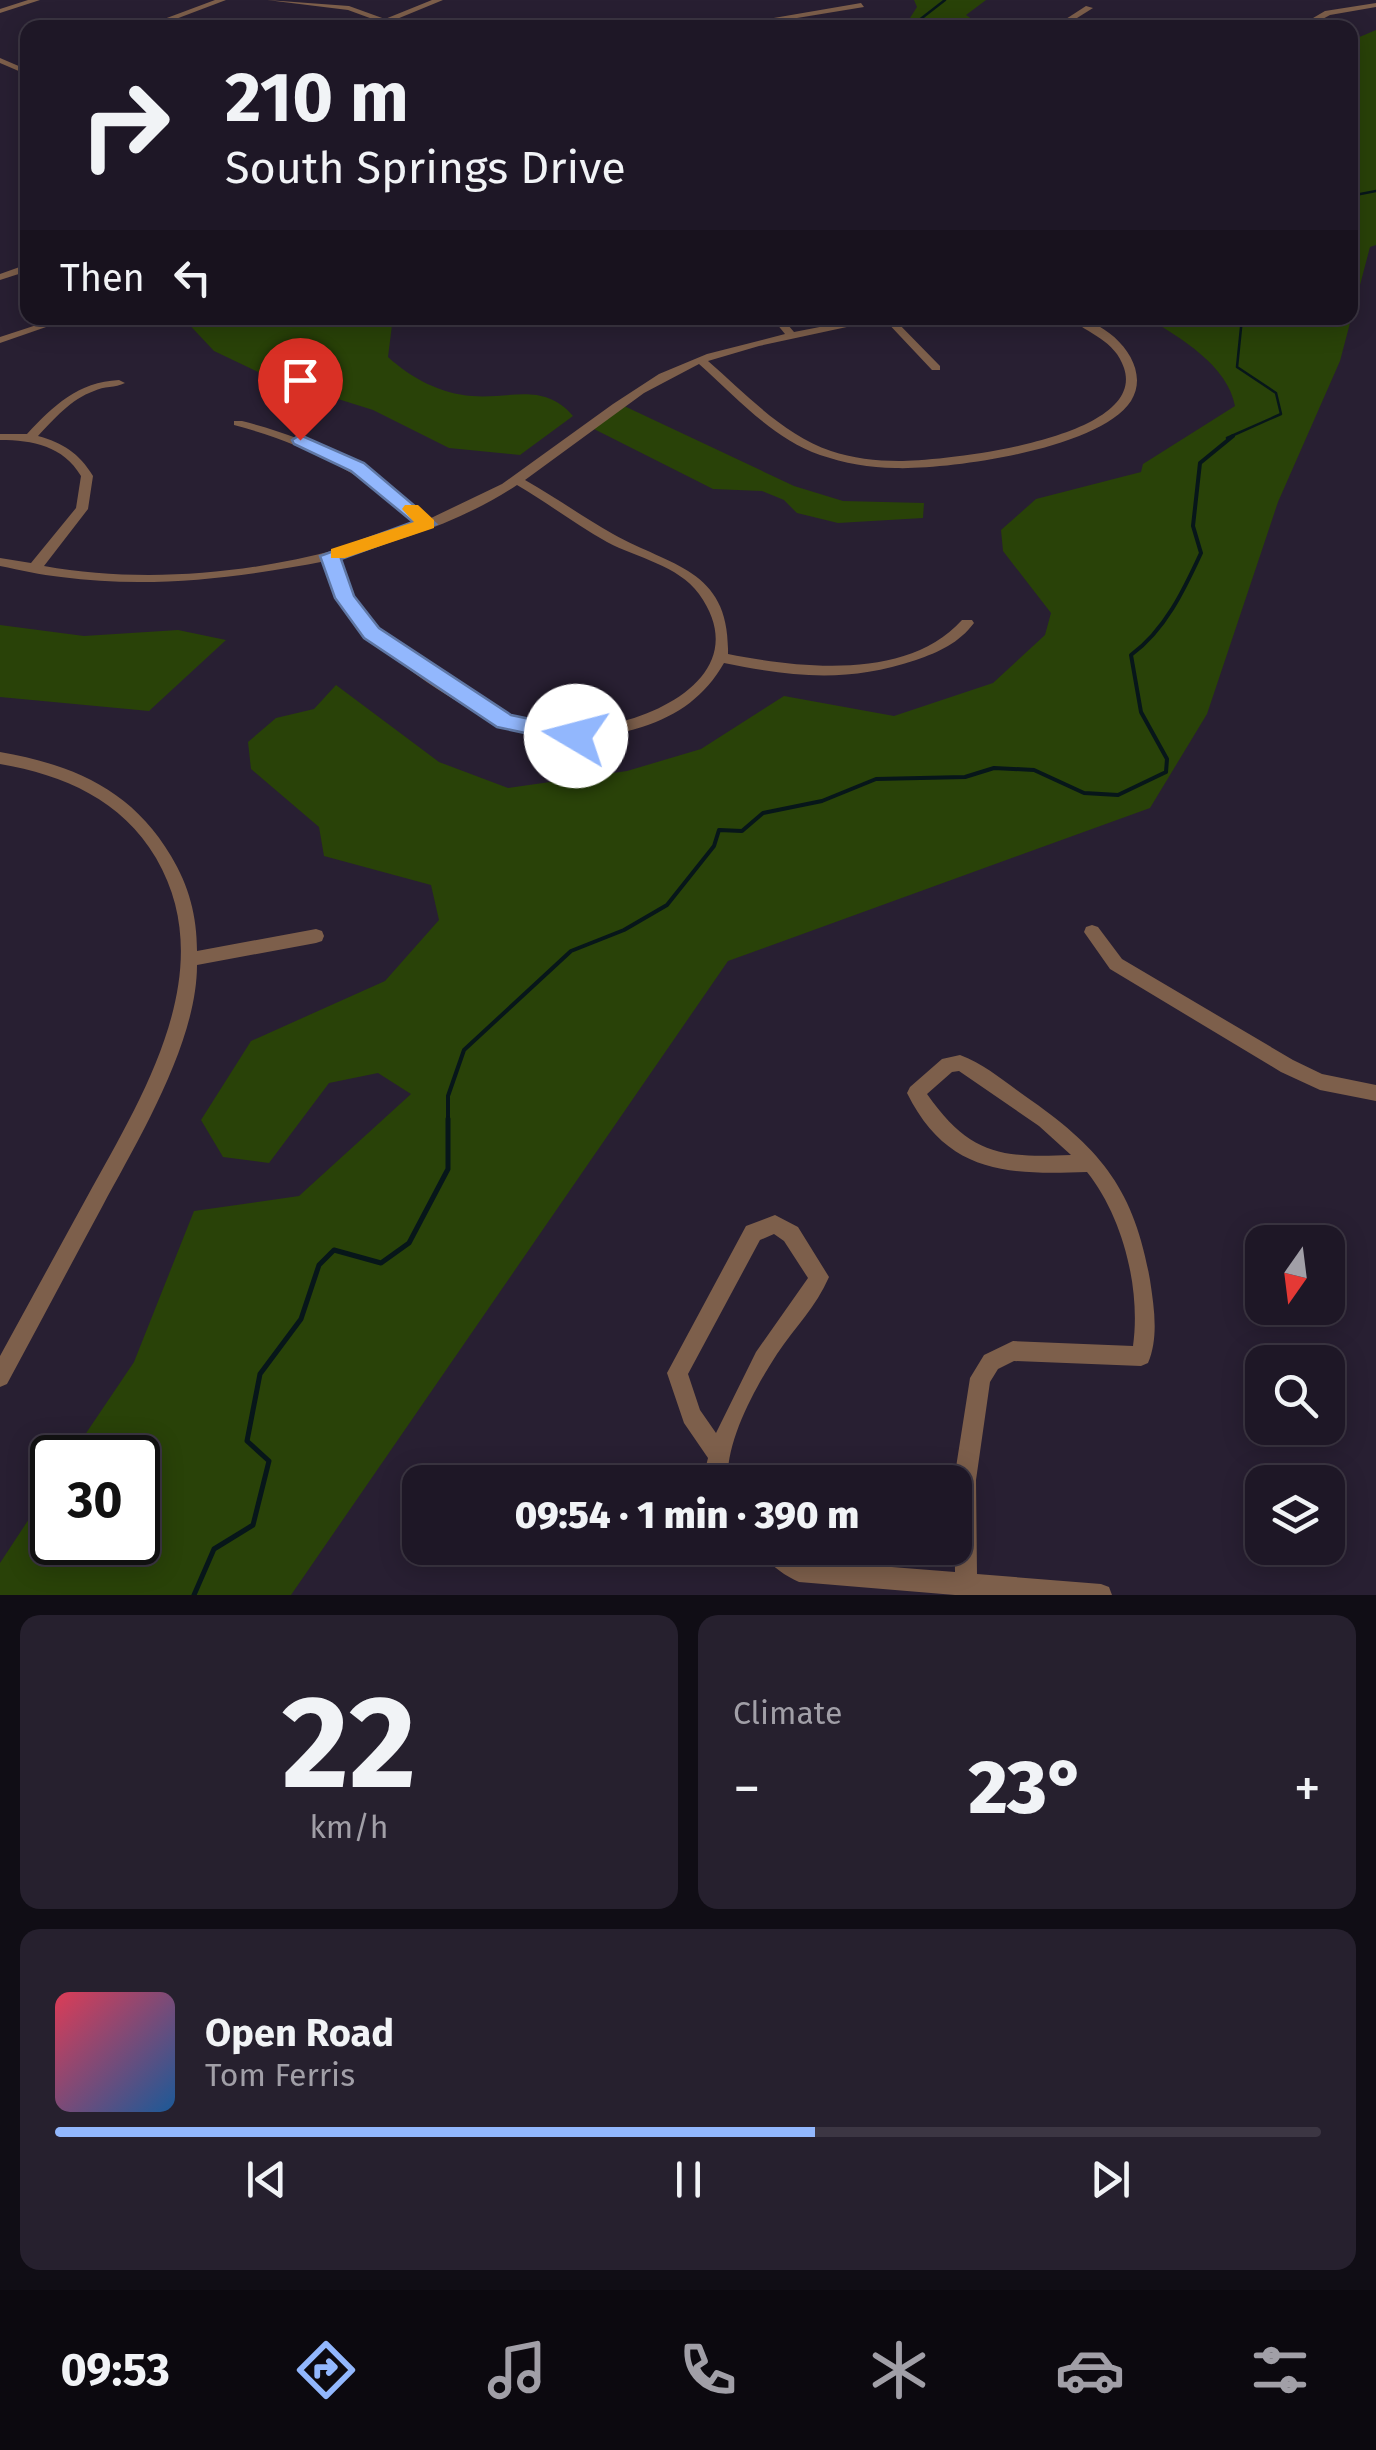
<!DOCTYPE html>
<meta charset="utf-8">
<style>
body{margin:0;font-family:"Fira Sans",sans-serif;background:#26202e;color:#f1f3f6;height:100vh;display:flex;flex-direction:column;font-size:38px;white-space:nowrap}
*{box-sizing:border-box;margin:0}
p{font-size:32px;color:#a19fa7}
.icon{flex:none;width:55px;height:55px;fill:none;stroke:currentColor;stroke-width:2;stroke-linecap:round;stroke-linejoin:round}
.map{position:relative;height:1595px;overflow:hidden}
.side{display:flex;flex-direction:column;gap:20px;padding:20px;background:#100d15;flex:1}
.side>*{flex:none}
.top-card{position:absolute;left:20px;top:20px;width:1338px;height:305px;border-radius:20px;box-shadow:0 5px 25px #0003,0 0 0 2px #3c3643;background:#1e1726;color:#f1f3f6;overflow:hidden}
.needle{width:65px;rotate:194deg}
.buttons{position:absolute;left:1245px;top:1225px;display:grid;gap:20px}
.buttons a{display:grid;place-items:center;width:100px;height:100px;border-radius:20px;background:#1e1726;box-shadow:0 5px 25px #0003,0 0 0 2px #3c3643;font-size:50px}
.speed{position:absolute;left:30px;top:1435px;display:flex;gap:20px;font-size:50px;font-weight:700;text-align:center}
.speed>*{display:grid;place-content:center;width:130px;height:130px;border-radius:50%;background:#1e1726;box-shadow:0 5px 25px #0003,0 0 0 2px #3c3643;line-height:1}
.speed .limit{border:5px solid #111;border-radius:15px;background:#fff;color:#111}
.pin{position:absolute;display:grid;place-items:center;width:85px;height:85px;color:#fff;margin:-102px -42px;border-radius:50% 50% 50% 0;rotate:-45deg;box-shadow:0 0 10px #0007}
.pin .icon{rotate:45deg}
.me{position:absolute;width:110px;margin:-55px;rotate:278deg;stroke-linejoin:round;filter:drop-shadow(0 0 8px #0008)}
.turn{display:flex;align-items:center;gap:35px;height:210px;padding:0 40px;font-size:45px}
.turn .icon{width:130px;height:130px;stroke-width:2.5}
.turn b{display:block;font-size:70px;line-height:85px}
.then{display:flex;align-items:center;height:95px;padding:0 40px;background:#0003;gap:20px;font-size:38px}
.big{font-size:75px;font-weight:800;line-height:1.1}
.side .widget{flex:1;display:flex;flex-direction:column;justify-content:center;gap:15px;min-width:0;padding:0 35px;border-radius:20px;background:#26202e}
.side .dial{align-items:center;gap:0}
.dial b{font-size:130px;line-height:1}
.song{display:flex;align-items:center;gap:30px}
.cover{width:120px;height:120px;border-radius:15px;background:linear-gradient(135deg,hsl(350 70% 55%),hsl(210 70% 35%))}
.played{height:10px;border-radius:5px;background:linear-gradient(90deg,#92b7fd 60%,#3c3643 60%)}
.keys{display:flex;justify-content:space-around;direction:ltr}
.heat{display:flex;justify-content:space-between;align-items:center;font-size:55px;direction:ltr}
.side .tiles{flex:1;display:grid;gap:20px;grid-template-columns:1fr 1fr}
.widget:last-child{grid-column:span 2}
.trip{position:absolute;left:402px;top:1465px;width:570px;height:100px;border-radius:20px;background:#1e1726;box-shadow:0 5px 25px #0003,0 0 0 2px #3c3643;font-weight:800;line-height:100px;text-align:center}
.tabs{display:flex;height:160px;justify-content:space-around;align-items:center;background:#0c090f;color:#a19fa7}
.tabs .icon{width:70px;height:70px}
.tabs .selected{color:#92b7fd}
.tabs b{font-size:45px;color:#f1f3f6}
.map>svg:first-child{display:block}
.green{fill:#294208}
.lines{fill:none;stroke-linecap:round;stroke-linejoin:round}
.stream-far2{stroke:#07161a;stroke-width:2.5}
.stream-far1{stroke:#07161a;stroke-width:4}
.stream{stroke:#07161a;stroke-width:5}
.minor{fill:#7d5f4b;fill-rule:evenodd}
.route{fill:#92b7fd;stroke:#5f77a4;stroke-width:2.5}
.slow{fill:#f59e0b}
</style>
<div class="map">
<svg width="1376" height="1595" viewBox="0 0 1376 1595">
<rect width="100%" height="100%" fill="#281f32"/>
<g class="green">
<polygon points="914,0 986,0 966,15 982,26 879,27 910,18 917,7"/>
<path d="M 1376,30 L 1376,245 L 1370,247 L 1340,361 L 1278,502 L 1207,714 L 1150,808 L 728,961 L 291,1595 L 0,1595 L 0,1563 L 52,1484 L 52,1542 L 138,1542 L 138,1458 L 70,1457 L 134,1362 L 194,1211 L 299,1196 L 411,1094 L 378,1073 L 329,1083 L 269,1163 L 223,1157 L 201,1120 L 251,1041 L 385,981 L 439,920 L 431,885 L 324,856 L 319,827 L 251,769 L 248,742 L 276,718 L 314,709 L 336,685 L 439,762 L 508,788 L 627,771 L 701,749 L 784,696 L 894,716 L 993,683 L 1045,635 L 1051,613 L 1003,551 L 1001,530 L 1036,499 L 1141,472 L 1143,464 L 1235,406 C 1228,366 1180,337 1147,318 L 1350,318 L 1350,41 Z"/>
<path d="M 183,318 L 369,318 L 392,325 L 388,357 C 411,378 441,394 472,396 C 511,399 544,382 573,416 L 520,455 L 449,448 L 373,410 L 271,378 L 214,351 Z"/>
<polygon points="622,405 794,486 843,501 924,503 923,518 838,523 797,513 784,500 762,491 713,489 590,427"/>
<polygon points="0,625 84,636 178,630 226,640 149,711 0,697"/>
</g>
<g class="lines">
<g class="stream-far2">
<polyline points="909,28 945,0"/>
<polyline points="1350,196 1376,191"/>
<polyline points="1227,438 1281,414 1276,393 1237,367 1242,318"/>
</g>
<path class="stream-far1" d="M 448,1121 L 448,1096 L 464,1050 L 571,951 L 624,930 L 667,905 L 714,846 L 719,830 L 742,831 L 763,813 L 822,801 L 876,779 L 965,777 L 994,768 L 1034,770 L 1084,793 L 1118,795 L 1166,772 L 1167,759 L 1141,712 L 1131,655 C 1165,630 1184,590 1201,553 L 1193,526 L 1200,463 L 1233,436"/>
<polyline class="stream" points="194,1595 214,1549 253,1525 269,1461 247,1441 260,1374 301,1319 319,1265 334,1250 381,1263 409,1243 448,1169 448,1119"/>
<g class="minor">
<polygon points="28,0 40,0 0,13 0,9"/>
<polygon points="215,0 226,0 152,28 140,28"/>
<polygon points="267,0 349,6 385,19 432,0 443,0 392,21 407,28 395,28 385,24 376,28 365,28 378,21 348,10"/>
<polygon points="861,3 864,7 736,28 716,28"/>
<polygon points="1376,3 1376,7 1330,15 1306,28 1296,28 1325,11"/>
<polygon points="1086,6 1093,8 1061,28 1052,28"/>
<polygon points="0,58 28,70 28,75 0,63"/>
<polygon points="28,264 28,271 0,280 0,274"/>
<polygon points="58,318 72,318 0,343 0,337"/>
<path d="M 772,318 L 782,318 L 794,332 L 866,318 L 893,318 L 940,366 L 940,370 L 932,370 L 884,319 L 759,346 L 708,361 C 746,394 782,434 831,451 C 852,458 876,461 899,461 C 942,461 1148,440 1124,368 C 1115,340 1088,334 1070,318 C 1106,318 1154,364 1131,401 C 1100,449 949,470 895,468 C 870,468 844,463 820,455 C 772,438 737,398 699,364 L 644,393 L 525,480 C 555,497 583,517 613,534 C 672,567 730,569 728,654 C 800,668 907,681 962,620 L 972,620 L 974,623 C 959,643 939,652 916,660 C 848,683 793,677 724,663 C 705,696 679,715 642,727 C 612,736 583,742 551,739 C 497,734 398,669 363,628 C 346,608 334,586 326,561 C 238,578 150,589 61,577 C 40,575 21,570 0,566 L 0,558 L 31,563 L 76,508 L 81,476 C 63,446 33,440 0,440 L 0,434 L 27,434 C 53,406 78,382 119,380 L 125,383 C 115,388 104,386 94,391 C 71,399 54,419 38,436 C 63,443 79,453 93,476 L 88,509 L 44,566 C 167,588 303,568 419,523 C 365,474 305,444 234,425 L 234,421 L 242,421 C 314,439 374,470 429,519 L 502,484 L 613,404 L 659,374 L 707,354 L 785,334 ZM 517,485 C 548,503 576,525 607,542 C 637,558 678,565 699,594 C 765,686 619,738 548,728 C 499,722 407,660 374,624 C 357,605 346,582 337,558 C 399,541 463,521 517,485 Z"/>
<path d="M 0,752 C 74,765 132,790 171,856 C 189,886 197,916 197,951 L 316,929 L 322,931 L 324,936 L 322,941 L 316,943 L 197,965 C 197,1043 138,1140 102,1207 C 70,1266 39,1325 7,1384 L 0,1387 L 0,1356 C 29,1303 58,1250 87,1197 C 142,1097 222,971 156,858 C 122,800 64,775 0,764 Z"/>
<polygon points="1092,925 1098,927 1122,959 1293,1060 1322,1074 1376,1085 1376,1101 1320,1090 1281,1072 1110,969 1084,932 1086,927"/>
<path d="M 960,1055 C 984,1064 1004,1081 1025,1096 C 1100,1148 1134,1188 1150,1280 C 1154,1307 1159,1337 1148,1363 L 1141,1366 L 1014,1361 L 998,1369 L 990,1382 L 976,1480 L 977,1574 L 1101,1584 L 1109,1587 L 1112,1595 L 955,1595 L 799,1582 C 785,1576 765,1562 759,1548 L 787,1548 L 803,1560 L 955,1572 L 954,1480 L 970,1378 L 984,1355 L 1013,1341 L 1133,1346 C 1141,1289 1123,1217 1087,1172 C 1008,1175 947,1174 907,1093 L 910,1087 L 942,1059 ZM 959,1071 L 1039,1126 L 1071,1155 C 1001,1158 970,1155 927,1094 L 952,1072 Z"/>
<path d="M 775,1215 L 798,1227 L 829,1277 C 816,1307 795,1327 777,1354 C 755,1388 725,1442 728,1482 L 706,1482 L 705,1470 L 708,1458 L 684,1423 L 667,1373 L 746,1226 ZM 774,1234 L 784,1241 L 808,1278 L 756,1352 L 716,1433 L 700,1410 L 688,1374 L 760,1240 Z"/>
</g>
</g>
<polygon class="route" points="300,435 364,463 436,524 341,559 354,596 379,628 511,715 583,730 583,742 576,744 497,727 364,638 335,598 320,556 413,522 351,471 294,444 292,440"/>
<polygon class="slow" points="405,505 418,505 434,520 434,528 345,558 331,558 331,549 414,522 402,509"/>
</svg>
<div class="buttons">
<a><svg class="needle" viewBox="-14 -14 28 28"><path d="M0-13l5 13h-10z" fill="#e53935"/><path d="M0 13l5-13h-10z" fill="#a19fa7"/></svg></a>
<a><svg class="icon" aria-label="search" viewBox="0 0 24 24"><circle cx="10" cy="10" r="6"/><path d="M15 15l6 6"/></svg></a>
<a><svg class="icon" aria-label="layers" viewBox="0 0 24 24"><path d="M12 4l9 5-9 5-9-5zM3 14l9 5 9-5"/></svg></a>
</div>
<div class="speed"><div class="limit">30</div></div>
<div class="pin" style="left:300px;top:440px;background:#d93025"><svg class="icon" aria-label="arrive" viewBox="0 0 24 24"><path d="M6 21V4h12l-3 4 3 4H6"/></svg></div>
<svg class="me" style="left:576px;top:736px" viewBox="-20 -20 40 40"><circle r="19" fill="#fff"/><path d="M0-13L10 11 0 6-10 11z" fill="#92b7fd"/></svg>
<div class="trip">09:54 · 1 min · 390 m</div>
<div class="top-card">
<div class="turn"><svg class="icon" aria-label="right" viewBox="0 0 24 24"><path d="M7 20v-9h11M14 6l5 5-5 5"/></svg><div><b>210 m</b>South Springs Drive</div></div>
<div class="then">Then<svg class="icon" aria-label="left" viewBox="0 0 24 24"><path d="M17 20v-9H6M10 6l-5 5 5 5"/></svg></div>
</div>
</div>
<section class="side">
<div class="tiles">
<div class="widget dial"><b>22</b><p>km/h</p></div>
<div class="widget"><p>Climate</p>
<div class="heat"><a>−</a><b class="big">23°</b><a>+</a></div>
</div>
<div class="widget">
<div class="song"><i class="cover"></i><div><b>Open Road</b><p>Tom Ferris</p></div></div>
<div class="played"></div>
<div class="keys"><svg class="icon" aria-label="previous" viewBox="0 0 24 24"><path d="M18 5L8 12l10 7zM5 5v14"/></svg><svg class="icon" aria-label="pause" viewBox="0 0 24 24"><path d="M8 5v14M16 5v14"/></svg><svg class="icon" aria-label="next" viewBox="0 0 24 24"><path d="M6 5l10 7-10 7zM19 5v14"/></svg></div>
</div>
</div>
</section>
<nav class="tabs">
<b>09:53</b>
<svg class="icon selected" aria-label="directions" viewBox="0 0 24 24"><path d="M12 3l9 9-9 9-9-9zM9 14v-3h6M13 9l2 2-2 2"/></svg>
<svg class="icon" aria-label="music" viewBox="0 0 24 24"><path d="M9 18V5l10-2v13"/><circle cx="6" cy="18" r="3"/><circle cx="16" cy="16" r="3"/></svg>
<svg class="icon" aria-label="phone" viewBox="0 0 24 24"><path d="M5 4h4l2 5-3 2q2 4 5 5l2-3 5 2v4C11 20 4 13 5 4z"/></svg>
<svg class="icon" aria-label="climate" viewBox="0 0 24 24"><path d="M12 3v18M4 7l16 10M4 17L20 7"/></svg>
<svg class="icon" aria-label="car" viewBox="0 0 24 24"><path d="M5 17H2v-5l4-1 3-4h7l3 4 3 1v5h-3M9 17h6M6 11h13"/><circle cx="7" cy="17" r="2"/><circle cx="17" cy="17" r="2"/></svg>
<svg class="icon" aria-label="filters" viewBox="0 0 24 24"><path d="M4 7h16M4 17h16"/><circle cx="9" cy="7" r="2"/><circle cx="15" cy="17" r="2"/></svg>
</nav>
